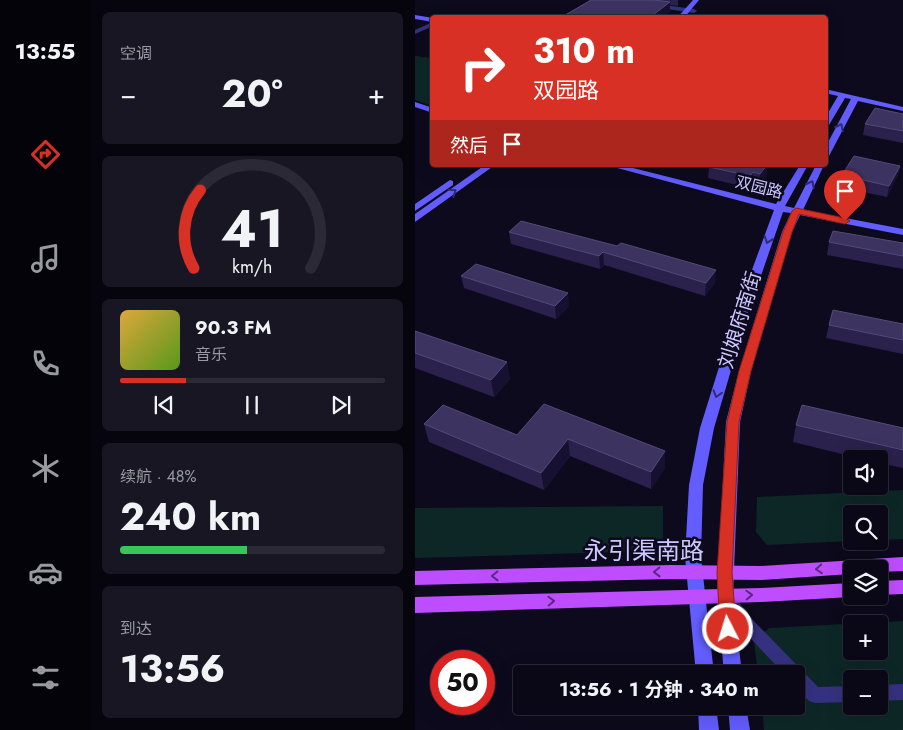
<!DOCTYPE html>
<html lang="zh">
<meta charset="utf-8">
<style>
body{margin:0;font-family:Jost,"Noto Sans SC",sans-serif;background:#181623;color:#f1f3f6;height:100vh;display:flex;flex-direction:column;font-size:19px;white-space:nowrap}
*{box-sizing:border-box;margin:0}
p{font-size:16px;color:#999aa1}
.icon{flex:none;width:28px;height:28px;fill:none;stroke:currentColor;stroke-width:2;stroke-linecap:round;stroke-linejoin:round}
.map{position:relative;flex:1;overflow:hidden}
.details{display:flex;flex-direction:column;gap:12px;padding:12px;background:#06040c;width:325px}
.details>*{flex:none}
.top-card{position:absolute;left:15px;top:15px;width:398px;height:152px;border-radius:5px;box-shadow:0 5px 20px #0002,0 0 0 1px #2a2935;background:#d93025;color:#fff;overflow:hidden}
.tools{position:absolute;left:428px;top:450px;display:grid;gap:10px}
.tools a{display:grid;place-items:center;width:45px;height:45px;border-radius:5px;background:#0a0816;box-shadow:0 5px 20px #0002,0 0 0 1px #2a2935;font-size:25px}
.speed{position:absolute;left:15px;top:650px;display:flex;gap:10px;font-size:25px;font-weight:700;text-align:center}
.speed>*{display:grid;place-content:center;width:65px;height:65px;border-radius:50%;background:#0a0816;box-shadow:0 5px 20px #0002,0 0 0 1px #2a2935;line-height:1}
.speed .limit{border:8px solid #d22;background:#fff;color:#111}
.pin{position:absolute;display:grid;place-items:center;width:42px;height:42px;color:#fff;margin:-51px -21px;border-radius:50% 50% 50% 0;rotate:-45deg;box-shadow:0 0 5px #0007}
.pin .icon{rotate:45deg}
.me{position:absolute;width:55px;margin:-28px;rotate:355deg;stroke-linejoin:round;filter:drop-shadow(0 0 4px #0008)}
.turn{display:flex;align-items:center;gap:18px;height:105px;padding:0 20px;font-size:22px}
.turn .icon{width:65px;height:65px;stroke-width:2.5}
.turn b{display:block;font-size:35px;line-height:42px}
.then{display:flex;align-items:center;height:48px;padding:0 20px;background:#0003;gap:10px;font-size:19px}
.big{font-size:38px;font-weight:700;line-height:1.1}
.details .tile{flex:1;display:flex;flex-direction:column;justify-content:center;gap:8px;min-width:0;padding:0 18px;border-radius:8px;background:#181623}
.details .dial{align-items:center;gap:0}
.dial svg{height:130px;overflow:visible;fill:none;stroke:#2a2935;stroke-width:7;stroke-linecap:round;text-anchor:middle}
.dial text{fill:#f1f3f6;stroke:none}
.song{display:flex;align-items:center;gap:15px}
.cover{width:60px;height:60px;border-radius:8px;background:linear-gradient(135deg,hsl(40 70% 55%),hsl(90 70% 35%))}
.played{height:5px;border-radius:2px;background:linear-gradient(90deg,#d93025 25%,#2a2935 25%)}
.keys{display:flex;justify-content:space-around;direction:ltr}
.heat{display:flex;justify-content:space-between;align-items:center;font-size:28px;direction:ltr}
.charge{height:8px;border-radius:4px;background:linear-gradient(90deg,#34c759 48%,#2a2935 0)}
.trip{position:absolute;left:98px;top:665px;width:292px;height:50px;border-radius:5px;background:#0a0816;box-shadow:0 5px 20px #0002,0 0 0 1px #2a2935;font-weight:700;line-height:50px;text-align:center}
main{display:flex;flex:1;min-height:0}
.menu{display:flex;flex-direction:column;width:90px;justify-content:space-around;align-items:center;background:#040309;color:#999aa1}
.menu .icon{width:35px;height:35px}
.menu .selected{color:#d93025}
.menu b{font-size:22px;color:#f1f3f6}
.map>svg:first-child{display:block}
.green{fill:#0d2727;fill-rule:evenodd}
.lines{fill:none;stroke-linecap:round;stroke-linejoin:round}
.street{fill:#353180;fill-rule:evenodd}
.secondary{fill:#635dff;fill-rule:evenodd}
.primary{fill:#be4dff;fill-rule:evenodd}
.wall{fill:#2a214c}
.shaded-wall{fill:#171131}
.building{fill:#3c3360;stroke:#524a79}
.oneway{stroke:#2f2b77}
.oneway2{stroke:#5d2883}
.route{fill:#d93025;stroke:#8d1f18}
.labels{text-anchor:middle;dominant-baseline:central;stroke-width:5;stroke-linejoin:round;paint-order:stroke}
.far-street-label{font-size:16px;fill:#cdc6ff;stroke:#0d0a1d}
.street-label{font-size:20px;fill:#cdc6ff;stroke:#0d0a1d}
.near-street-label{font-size:24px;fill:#cdc6ff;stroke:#0d0a1d}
</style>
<main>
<nav class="menu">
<b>13:55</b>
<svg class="icon selected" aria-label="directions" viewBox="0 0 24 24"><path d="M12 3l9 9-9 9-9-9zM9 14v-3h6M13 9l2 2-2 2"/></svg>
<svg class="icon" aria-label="music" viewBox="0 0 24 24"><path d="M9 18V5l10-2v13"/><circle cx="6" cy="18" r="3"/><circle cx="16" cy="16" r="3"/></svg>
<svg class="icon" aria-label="phone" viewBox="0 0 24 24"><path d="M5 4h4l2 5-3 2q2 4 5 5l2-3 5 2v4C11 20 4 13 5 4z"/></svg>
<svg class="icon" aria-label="climate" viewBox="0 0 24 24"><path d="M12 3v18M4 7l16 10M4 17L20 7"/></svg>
<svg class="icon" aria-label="car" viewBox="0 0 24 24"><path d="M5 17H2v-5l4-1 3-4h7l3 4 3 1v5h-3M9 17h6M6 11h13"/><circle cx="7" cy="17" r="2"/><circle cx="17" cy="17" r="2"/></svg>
<svg class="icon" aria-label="filters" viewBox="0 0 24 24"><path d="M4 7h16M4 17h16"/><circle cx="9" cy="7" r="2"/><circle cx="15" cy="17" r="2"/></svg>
</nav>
<section class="details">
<div class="tile"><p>空调</p>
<div class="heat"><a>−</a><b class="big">20°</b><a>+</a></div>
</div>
<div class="tile dial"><svg viewBox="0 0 100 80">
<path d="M14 69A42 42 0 1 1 86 69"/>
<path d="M14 69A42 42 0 0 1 18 21" stroke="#d93025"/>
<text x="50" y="56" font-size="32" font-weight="700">41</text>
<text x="50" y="72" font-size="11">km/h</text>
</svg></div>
<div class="tile">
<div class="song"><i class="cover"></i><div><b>90.3 FM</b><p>音乐</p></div></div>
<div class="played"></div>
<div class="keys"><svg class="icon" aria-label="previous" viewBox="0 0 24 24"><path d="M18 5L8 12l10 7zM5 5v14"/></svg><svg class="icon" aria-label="pause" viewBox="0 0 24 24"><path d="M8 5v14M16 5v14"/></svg><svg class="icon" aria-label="next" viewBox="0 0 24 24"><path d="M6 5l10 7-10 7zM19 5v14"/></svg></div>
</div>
<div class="tile"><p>续航 · 48%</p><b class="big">240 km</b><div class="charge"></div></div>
<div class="tile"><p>到达</p><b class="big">13:56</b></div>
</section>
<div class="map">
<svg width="488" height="730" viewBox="0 0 488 730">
<rect width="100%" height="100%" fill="#0d0a1d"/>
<g class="green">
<polygon points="0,56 17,58 17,106 0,100"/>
<polygon points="488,490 488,539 464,540 464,514 436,514 436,541 352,545 341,532 342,497"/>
<polygon points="248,506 248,541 237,551 0,558 0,508"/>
<path d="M 488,621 L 488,730 L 349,730 L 347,706 L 381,706 L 381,674 L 343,674 L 339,642 L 354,628 ZM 436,624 L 464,624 L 464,651 L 436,651 ZM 436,679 L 464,679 L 464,706 L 436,706 Z"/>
</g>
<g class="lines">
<g class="street">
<polygon points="241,4 279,9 282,11 279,13 239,7"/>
<polygon points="18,22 18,26 0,34 0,30"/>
<polygon points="311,590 316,592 335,617 403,687 436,686 436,702 400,703 394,701 381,687 381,674 369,674 325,627 303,597 306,592"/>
<polygon points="488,684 488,700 464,701 464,685"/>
</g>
<g class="secondary">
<polygon points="278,0 284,0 269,18 262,18"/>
<polygon points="0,15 18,18 18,22 0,19"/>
<polygon points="410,89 488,107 488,111 443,101 414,156 410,159 410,148 436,99 430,98 414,125 410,127 410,118 423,96 410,93"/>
<polygon points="0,102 18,108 18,113 0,107"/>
<polygon points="70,165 80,165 0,222 0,214"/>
<polygon points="191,165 206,165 361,204 385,165 393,165 370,206 379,208 401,165 409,165 388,210 488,229 488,235 385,215 377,232 336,371 325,422 318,596 327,674 309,674 302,596 311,422 324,371 367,232 376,213 368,212 332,316 299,428 288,485 286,557 299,674 281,674 270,557 274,485 285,428 320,316 359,210"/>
<polygon points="35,180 38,181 38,185 0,211 0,204"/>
<polygon points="283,706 301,706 304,730 284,730"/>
<polygon points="313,706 331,706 335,730 315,730"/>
</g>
<g class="primary">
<polygon points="488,557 488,571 464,572 464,569 436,569 436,574 346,580 256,579 0,585 0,571 256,565 346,566"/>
<polygon points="488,580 488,594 464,595 464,581"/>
<polygon points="436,583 436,596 439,596 436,597 346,602 0,613 0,597 346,588"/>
</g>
</g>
<g class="wall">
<polygon points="176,0 263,0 263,6 255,5 255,11 247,18 145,18"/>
<polygon points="488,114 488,143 448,135 450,124"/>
<polygon points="262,165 277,165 274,168"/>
<polygon points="352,165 351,177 344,186 337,184 334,188 293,178 294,167"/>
<polygon points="485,166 482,177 472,197 425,187 427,175"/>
<polygon points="106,221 300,283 290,296 189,265 185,269 96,244 94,232"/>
<polygon points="414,242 488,243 488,269 412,255"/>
<polygon points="46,276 154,306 141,319 49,288"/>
<polygon points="488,324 488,354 411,338 414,325"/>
<polygon points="0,331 95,379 79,397 0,368"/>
<polygon points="129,404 250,468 236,489 155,456 129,490 14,442 9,424 102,435"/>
<polygon points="381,425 488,428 488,468 464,463 464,459 447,459 378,442"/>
</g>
<g class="shaded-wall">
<polygon points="255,2 255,11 247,18 234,18"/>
<polygon points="352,165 351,177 344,186 345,174"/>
<polygon points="485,166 482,177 472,197 474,186"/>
<polygon points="338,172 337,184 334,188 335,176"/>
<polygon points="188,252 189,265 185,269 184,256"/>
<polygon points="301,270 300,283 290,296 291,283"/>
<polygon points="153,293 154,306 141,319 140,306"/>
<polygon points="92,362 95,379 79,397 76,380"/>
<polygon points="153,439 155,456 129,490 126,473"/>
<polygon points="250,451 250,468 236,489 236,472"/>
</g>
<g class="building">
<polygon points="176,0 239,0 255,2 234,18 145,18"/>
<polygon points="460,108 488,114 488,131 450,124"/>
<polygon points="439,156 485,166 474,186 427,175"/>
<polygon points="295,165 352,165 345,174 338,172 335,176 294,167"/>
<polygon points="106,221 202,246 206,243 301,270 291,283 188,252 184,256 94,232"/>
<polygon points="418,231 488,243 488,256 414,242"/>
<polygon points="61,264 153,293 140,306 46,276"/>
<polygon points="418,310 488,324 488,340 414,325"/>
<polygon points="0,331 92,362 76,380 0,353"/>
<polygon points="129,404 250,451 236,472 153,439 126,473 9,424 28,405 102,435"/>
<polygon points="387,405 488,428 488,450 381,425"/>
</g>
<defs><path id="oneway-chevron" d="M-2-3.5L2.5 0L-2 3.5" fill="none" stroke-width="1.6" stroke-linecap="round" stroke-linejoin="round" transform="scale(1.25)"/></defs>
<g class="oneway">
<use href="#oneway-chevron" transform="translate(425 127) rotate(-63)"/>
<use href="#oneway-chevron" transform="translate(396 184) rotate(-63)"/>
<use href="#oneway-chevron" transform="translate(38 192) rotate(-35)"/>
<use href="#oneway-chevron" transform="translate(353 240) rotate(109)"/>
<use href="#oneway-chevron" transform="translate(302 394) rotate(107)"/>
</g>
<g class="oneway2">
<use href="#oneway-chevron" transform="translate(404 569) rotate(176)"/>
<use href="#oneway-chevron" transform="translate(242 572) rotate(179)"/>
<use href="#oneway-chevron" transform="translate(80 576) rotate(179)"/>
<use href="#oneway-chevron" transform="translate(334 595) rotate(-2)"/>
<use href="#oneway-chevron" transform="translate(136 601) rotate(-2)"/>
</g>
<polygon class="route" points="381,208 430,218 435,221 430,224 384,214 377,232 336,371 324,422 317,573 321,629 318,634 313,636 307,634 305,629 302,573 312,422 324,371 368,232 377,211"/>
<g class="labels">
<g class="far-street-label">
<text transform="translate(344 187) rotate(14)">双园路</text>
</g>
<g class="street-label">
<text transform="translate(325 320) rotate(-73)">刘娘府南街</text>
</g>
<g class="near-street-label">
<text x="229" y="550">永引渠南路</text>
</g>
</g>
</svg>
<div class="tools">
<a><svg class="icon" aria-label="sound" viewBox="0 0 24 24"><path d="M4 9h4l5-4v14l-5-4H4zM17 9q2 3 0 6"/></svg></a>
<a><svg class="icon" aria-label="search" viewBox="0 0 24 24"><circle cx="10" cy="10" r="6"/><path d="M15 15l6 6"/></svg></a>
<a><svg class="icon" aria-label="layers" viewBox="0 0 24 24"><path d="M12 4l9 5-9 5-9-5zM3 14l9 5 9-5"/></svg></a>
<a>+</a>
<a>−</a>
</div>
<div class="speed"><div class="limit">50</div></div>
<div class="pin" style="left:430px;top:221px;background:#d93025"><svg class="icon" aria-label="arrive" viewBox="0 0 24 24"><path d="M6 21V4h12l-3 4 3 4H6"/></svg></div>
<svg class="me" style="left:313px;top:629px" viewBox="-20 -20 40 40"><circle r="17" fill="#d93025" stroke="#fff" stroke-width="3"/><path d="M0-11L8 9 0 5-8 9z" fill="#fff"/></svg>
<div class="trip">13:56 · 1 分钟 · 340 m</div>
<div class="top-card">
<div class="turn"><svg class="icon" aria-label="right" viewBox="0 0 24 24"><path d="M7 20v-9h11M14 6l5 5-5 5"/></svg><div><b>310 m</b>双园路</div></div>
<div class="then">然后<svg class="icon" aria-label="arrive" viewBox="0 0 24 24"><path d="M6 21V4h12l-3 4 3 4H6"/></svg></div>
</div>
</div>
</main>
